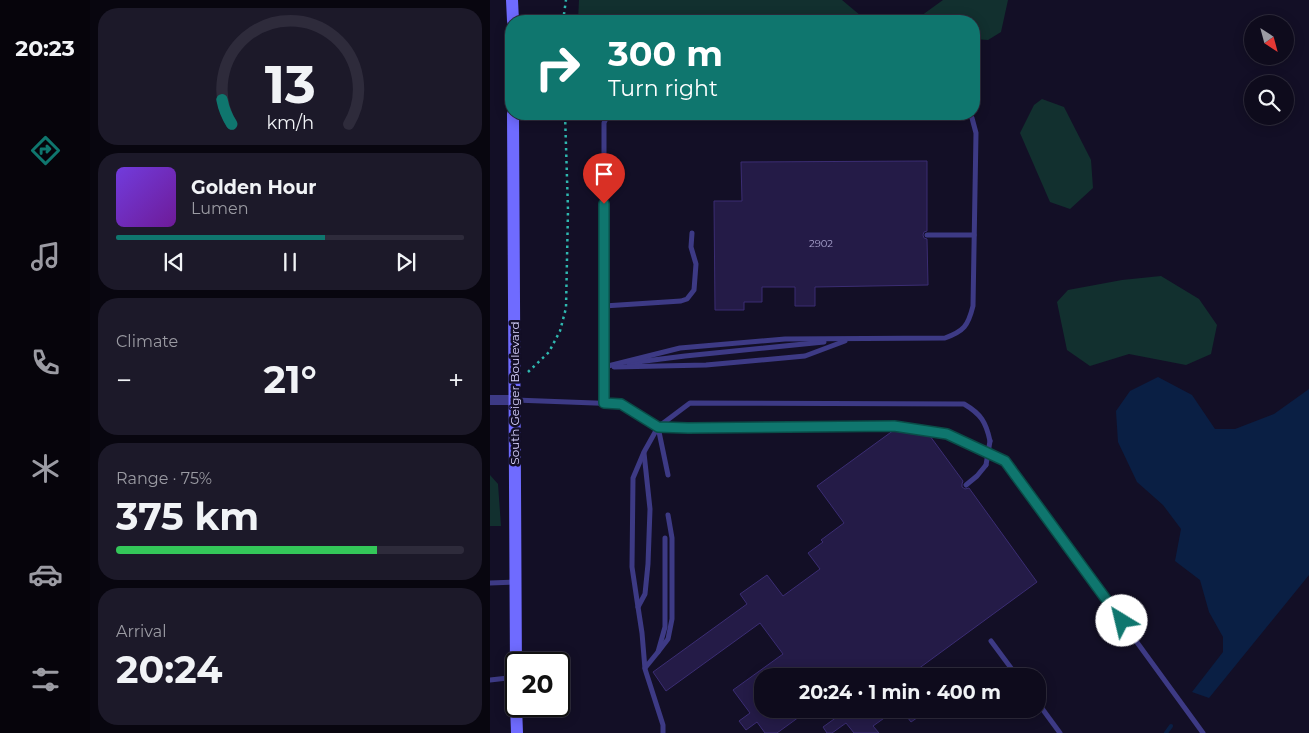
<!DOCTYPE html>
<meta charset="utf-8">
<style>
body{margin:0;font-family:Montserrat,sans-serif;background:#1c1929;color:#f1f3f6;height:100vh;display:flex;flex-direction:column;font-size:19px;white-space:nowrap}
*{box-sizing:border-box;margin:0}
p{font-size:16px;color:#9b9ba3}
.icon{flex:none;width:28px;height:28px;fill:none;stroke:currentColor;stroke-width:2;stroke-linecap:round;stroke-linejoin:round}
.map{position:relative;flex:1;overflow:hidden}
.panel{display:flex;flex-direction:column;gap:8px;padding:8px;background:#08060f;width:400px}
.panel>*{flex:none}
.hud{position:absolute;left:15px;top:15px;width:475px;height:105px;border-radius:20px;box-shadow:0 2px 12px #0003,0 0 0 1px #2e2b3b;background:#0f766e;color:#fff;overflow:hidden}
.needle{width:32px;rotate:144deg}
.controls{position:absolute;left:754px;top:15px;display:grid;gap:10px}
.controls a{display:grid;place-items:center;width:50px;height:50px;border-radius:50%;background:#0e0b1c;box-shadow:0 2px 12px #0003,0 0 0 1px #2e2b3b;font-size:25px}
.speed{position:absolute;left:15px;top:652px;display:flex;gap:10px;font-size:25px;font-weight:700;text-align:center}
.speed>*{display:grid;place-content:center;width:65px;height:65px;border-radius:50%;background:#0e0b1c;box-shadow:0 2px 12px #0003,0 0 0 1px #2e2b3b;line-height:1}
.speed .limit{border:2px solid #111;border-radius:8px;background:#fff;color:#111}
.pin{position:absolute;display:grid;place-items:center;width:42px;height:42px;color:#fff;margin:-51px -21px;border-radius:50% 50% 50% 0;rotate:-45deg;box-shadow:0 0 5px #0007}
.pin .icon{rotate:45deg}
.me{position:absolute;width:55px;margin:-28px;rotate:324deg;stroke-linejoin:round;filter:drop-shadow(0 0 4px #0008)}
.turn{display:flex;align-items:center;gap:18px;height:105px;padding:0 20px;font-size:22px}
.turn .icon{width:65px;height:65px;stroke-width:2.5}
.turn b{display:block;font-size:35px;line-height:42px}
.big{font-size:38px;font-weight:700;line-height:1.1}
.panel .tile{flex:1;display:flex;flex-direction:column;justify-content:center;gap:8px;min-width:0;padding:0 18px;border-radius:20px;background:#1c1929}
.panel .dial{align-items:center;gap:0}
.dial svg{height:130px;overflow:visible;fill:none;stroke:#2e2b3b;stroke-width:7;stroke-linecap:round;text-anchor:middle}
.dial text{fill:#f1f3f6;stroke:none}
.song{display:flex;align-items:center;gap:15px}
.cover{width:60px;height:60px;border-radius:8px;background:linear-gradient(135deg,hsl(260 70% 55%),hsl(280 70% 35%))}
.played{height:5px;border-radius:2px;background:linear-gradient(90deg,#0f766e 60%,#2e2b3b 60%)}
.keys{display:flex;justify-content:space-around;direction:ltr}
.heat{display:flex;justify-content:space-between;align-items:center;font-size:28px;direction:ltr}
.charge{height:8px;border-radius:4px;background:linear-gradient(90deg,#34c759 75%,#2e2b3b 0)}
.trip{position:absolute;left:264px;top:668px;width:292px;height:50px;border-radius:20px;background:#0e0b1c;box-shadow:0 2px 12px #0003,0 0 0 1px #2e2b3b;font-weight:700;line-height:50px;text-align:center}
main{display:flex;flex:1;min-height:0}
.tab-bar{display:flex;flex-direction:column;width:90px;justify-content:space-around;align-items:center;background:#06040b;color:#9b9ba3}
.tab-bar .icon{width:35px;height:35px}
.tab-bar .on{color:#0f766e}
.tab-bar b{font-size:22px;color:#f1f3f6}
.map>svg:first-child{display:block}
.green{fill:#12302f}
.water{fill:#0a1f44}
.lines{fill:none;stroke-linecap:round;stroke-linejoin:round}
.stream{stroke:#0a1f44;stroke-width:4}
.building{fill:#241b47;stroke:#3b2d73}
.path{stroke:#2fb8b0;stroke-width:2.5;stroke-dasharray:2.5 4;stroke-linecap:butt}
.lane{stroke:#3d3a85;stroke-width:5}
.street{stroke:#3d3a85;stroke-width:10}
.secondary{stroke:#6f6bff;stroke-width:12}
.lane-bridge{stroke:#3d3a85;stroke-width:5}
.route-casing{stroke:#0a4d48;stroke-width:12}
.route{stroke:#0f766e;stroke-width:9}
.labels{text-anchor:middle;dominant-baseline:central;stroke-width:5;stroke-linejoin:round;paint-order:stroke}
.number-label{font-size:10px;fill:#aca6d1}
.street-label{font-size:12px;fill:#d9d4ff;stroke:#130f26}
</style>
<main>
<nav class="tab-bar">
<b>20:23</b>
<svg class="icon on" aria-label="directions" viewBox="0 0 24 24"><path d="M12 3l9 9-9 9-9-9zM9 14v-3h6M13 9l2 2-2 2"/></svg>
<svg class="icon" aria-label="music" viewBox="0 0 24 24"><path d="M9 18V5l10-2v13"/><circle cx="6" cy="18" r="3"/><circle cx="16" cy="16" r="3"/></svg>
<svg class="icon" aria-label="phone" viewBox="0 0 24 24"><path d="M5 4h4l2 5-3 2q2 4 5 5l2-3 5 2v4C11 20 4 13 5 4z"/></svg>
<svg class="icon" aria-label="climate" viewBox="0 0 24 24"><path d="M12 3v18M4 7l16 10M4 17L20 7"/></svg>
<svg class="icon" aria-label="car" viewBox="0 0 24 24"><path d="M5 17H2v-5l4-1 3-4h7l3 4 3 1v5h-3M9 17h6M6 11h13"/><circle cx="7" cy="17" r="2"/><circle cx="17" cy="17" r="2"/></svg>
<svg class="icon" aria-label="filters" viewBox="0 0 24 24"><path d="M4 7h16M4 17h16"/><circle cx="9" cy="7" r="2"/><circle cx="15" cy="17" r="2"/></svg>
</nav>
<section class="panel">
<div class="tile dial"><svg viewBox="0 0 100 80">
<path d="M14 69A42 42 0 1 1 86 69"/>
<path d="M14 69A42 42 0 0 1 8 54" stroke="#0f766e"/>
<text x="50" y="56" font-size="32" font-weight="700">13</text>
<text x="50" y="72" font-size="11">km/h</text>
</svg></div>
<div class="tile">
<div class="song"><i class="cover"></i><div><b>Golden Hour</b><p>Lumen</p></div></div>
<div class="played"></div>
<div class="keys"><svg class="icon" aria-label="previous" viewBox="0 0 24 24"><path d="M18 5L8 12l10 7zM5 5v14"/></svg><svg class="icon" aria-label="pause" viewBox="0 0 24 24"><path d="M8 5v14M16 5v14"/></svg><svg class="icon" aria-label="next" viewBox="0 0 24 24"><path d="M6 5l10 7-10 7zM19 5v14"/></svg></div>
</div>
<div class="tile"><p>Climate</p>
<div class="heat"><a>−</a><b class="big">21°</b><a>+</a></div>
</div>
<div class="tile"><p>Range · 75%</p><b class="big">375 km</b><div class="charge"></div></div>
<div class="tile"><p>Arrival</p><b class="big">20:24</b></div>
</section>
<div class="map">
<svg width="819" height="733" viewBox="0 0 819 733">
<rect width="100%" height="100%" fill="#130f26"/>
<g class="green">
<polygon points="89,0 352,0 377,21 88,21"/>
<polygon points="453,0 518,0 511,32 498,40 484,39 484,21 424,21"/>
<polygon points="552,99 574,107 601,160 603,188 580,209 560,202 530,133 544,105"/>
<polygon points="671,276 709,299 727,325 721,354 696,365 639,354 600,366 577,350 567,302 578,290 632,280"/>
<polygon points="0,475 8,484 11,526 0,526"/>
</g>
<polygon class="water" points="668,377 702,395 725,429 745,429 784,414 819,389 819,575 719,698 702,692 733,652 733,637 719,612 710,580 685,561 691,529 673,505 647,482 628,442 626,411 640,391"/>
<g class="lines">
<polyline class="stream" points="676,733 681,726"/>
</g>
<g class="building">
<polygon points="437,161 437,231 434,232 433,235 434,238 437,239 438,285 325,287 325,306 305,306 305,287 272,287 272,302 254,302 254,310 225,310 224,201 252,201 251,162"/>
<polygon points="404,430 440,436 473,481 472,484 472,487 475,489 479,488 547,582 428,669 433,676 272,676 272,709 320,709 287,733 275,733 267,722 256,730 249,721 260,713 243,690 293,654 270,623 176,691 163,672 257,604 250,594 277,575 293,596 330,569 318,553 333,542 331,540 354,523 327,486"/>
<polygon points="358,709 365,709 371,717 382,709 407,709 383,726 389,733 364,733 356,723 342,733 337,733 333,727"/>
<polygon points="411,709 440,709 421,722"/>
</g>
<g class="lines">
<g class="path">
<polyline points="73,21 76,0"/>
<polyline points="38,372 59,352 70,331 76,308 78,210 75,114"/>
</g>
<g class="lane">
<polyline points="437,235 484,235"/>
<polyline points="114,306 191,301 197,299 204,290 206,264 201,247 202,233"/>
<polyline points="139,363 195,356 334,342"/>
<path d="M 114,367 L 190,348 L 295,339 L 455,338 C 474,331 478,326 483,306 L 486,133 L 482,118 L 479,114"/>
<polyline points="124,367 216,365 315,356 355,341"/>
<polyline points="25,400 131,404 168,427 198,428 404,426 457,434 515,461 713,733"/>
<polyline points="114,403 114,123 118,114"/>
<polyline points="168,427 178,475"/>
<polyline points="476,485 487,476 496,465"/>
<polyline points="0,583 25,582"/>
<polyline points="148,607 155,594 158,564 160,509 154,453"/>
<polyline points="501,641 527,676"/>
<polyline points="168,652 178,639 182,619 182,538 178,515"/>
<polyline points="155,668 168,652 175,627 175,538"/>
<polyline points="0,680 26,677"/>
<polyline points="548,703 570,733"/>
<path d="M 173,733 L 173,725 L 155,669 L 152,633 L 148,607 L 142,567 L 143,478 L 154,452 L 168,427 L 200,403 L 474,404 C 491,414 496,422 500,441"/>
</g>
<polyline class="street" points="0,400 24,400"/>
<g class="secondary">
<polyline points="22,0 23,21"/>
<polyline points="23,114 26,673"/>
<polyline points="26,706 27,733"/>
</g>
<polyline class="lane-bridge" points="496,465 500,441"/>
</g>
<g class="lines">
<defs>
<polyline id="route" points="114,204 114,403 131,404 168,427 198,428 404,426 457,434 515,461 632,621"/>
</defs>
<use href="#route" class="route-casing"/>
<use href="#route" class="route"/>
</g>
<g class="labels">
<g class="number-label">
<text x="331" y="243">2902</text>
</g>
<g class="street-label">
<text transform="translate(24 393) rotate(-90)">South Geiger Boulevard</text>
</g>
</g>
</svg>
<div class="controls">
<a><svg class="needle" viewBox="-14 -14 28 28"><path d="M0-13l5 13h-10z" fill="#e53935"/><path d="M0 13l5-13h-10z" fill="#9b9ba3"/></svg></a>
<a><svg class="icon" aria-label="search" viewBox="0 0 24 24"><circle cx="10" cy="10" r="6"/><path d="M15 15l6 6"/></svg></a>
</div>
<div class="speed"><div class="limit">20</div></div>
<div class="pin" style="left:114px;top:204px;background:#d93025"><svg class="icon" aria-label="arrive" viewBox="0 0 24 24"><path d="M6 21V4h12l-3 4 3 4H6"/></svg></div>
<svg class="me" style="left:632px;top:621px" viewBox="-20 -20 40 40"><circle r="19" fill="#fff"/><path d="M0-13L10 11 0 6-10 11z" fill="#0f766e"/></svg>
<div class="trip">20:24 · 1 min · 400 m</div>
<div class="hud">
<div class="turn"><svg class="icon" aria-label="right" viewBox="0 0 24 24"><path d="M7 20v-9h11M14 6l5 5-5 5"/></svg><div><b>300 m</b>Turn right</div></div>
</div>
</div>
</main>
